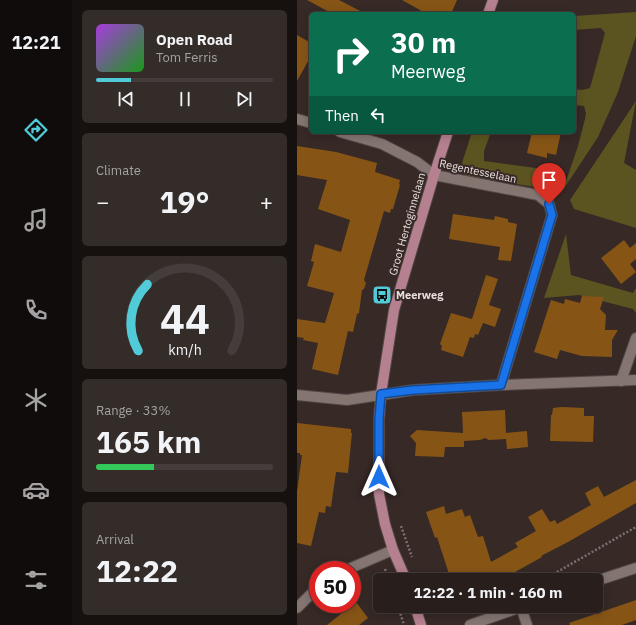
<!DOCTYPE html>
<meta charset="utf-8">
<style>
body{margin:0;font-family:"IBM Plex Sans",sans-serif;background:#342c29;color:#f1f3f6;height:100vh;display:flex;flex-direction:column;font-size:15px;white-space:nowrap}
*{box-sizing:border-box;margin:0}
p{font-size:13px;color:#a5a2a3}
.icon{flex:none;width:22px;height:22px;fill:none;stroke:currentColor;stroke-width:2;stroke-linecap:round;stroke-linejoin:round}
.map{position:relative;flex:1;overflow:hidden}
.side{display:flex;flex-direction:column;gap:10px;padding:10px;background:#16110f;width:225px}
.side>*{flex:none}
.guide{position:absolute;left:12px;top:12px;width:267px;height:122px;border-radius:6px;box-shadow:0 2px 10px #0003,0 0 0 1px #443d3b;background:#0b6e4f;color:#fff;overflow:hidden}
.speed{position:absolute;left:12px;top:561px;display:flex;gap:8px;font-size:20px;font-weight:700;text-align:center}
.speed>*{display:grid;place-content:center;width:52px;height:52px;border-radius:50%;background:#281f1c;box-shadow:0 2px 10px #0003,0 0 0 1px #443d3b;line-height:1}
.speed .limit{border:6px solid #d22;background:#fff;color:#111}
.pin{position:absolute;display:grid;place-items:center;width:34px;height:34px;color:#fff;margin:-41px -17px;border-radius:50% 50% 50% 0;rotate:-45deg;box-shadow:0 0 4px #0007}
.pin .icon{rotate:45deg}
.me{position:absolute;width:44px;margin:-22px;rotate:0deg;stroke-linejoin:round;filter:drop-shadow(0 0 3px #0008)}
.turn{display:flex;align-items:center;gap:14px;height:84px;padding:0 16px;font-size:18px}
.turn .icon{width:52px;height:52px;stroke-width:2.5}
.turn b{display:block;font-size:28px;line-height:34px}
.then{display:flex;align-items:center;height:38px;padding:0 16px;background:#0003;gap:8px;font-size:15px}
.big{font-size:30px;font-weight:800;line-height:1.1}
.side .tile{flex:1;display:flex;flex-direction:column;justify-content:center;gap:6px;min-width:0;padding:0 14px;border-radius:6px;background:#342c29}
.side .dial{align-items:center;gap:0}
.dial svg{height:104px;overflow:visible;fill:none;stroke:#443d3b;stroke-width:7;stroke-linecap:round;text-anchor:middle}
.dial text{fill:#f1f3f6;stroke:none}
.song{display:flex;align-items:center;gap:12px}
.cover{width:48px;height:48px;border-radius:6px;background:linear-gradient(135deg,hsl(280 70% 55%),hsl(120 70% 35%))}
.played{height:4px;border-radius:2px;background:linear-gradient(90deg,#52cbd9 20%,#443d3b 20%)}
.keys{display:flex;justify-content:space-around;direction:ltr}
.heat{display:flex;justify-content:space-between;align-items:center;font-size:22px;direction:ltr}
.charge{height:6px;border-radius:3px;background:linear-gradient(90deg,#34c759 33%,#443d3b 0)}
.trip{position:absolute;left:76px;top:573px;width:230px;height:40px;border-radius:6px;background:#281f1c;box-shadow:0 2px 10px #0003,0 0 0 1px #443d3b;font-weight:800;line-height:40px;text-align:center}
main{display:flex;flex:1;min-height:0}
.tabs{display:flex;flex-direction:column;width:72px;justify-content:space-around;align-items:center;background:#100c0b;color:#a5a2a3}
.tabs .icon{width:28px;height:28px}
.tabs .current{color:#52cbd9}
.tabs b{font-size:18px;color:#f1f3f6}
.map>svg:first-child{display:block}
.green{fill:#5b5421}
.building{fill:#865516}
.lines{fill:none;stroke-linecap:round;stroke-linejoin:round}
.minor-casing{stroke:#524745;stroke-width:12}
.major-casing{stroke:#524745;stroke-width:12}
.path{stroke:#7d716f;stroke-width:2.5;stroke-dasharray:2 2;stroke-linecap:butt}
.minor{stroke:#847571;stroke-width:10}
.major{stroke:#b5808f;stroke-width:10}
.route-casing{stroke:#114b97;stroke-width:10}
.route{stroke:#1a73e8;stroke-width:7}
.labels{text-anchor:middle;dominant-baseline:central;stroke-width:4;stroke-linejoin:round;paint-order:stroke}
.street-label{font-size:11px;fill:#e8dfdd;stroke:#362926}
.poi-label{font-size:11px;font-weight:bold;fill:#e8dfdd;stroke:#362926;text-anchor:start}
</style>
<main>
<nav class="tabs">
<b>12:21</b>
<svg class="icon current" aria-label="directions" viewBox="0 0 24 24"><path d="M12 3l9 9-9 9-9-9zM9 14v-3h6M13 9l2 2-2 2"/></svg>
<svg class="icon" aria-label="music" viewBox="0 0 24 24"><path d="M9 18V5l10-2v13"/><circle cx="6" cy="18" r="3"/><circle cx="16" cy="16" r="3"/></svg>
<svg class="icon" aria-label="phone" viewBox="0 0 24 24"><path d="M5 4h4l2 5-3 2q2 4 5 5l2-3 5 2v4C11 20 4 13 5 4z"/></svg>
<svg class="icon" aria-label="climate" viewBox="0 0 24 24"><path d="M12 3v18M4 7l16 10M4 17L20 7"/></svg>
<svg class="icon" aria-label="car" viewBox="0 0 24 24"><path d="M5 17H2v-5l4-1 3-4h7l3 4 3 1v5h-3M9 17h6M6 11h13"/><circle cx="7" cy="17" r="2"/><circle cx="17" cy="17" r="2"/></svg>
<svg class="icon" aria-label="filters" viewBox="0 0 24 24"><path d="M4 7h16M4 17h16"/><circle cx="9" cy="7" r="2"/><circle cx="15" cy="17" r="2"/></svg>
</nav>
<section class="side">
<div class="tile">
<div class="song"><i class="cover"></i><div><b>Open Road</b><p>Tom Ferris</p></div></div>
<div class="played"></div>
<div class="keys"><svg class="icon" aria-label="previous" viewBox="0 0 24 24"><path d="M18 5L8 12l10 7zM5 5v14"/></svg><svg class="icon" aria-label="pause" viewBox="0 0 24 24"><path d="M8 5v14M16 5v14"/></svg><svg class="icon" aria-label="next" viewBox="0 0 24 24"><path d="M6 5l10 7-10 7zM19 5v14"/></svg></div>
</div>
<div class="tile"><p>Climate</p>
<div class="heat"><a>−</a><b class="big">19°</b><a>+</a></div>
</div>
<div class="tile dial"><svg viewBox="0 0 100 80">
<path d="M14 69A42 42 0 1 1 86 69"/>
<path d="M14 69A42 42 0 0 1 21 18" stroke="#52cbd9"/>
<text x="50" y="56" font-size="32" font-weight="700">44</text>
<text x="50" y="72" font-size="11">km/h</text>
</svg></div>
<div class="tile"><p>Range · 33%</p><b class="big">165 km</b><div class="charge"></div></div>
<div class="tile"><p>Arrival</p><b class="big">12:22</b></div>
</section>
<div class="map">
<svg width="339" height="625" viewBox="0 0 339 625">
<rect width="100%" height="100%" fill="#362926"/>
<g class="green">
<polygon points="339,12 339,36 321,92 301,137 266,190 281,146 288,119 289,113 287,106 277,105 277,89 285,90 293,88 308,33 304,28 277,30 277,16"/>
<polygon points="339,101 327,163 339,170 339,228 277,209 273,200"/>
<polygon points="175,132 194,132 187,151 187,161 253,170 255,181 252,189 168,176 164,166"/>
<polygon points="269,234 274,275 336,293 339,288 339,313 336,309 282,295 247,298"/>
</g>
<g class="building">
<polygon points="10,0 42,0 69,14 36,14"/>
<polygon points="105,0 160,0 154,14 130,14"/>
<polygon points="0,35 14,43 14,56 0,81"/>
<polygon points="235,132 264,132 259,155 250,153 250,158 230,153"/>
<polygon points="0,146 39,152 80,163 78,172 103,180 102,184 103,185 96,209 94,209 93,213 87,211 69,273 67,280 69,283 67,289 65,290 62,313 60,314 56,332 51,331 41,375 15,369 21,343 6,340 7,338 0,337 0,319 28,323 37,293 10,286 17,262 14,261 18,244 44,252 53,220 21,209 30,180 0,175"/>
<polygon points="156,214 197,220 198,216 211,219 211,222 220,224 214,261 201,260 203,247 152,239"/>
<polygon points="327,240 333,248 339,243 339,259 333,264 339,272 324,284 304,258"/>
<polygon points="189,275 201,279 192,305 204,309 198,327 186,323 181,335 178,334 177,338 173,337 166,357 144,350 145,346 143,344 154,313 175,319"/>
<polygon points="285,296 307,297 303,309 309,315 308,330 321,330 315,340 315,357 285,356 263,350 260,359 237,352 254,300 267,304 268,299 283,303"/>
<polygon points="265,407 287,408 287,416 297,416 296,442 253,441 254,415 255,415 256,408"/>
<polygon points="208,410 209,433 230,431 231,447 210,449 209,439 192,440 188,438 183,440 167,441 167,447 148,447 147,457 118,456 119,443 113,436 120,430 166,433 165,412"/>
<polygon points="0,423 54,429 54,433 55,433 51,473 39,472 34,507 29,506 28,513 22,512 14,546 0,543 0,492 5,455 3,455 3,453 0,453"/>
<polygon points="339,480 339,503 271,542 244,556 245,557 209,577 200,580 154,580 140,537 138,538 129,512 147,506 149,514 165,509 168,517 173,515 181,537 186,536 194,562 221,547 218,543 239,531 231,517 245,509 253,522 258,520 260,524 294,505 288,493 301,486 307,497"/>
<polygon points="339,600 339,620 325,625 273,625 272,623"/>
<polygon points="59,602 71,618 62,625 30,625"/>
</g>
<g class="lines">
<defs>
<g id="minor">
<polyline points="0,119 14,123"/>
<polyline points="43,132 85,144 120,162 137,175 241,195 252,204 255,215 204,385"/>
<polyline points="324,381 339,338"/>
<polyline points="0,395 50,400 116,390 204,385 339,380"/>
<polyline points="49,570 96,550"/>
<polyline points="299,581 339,568"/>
<polyline points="224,607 230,625"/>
<polyline points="0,608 21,587"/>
<polyline points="173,625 227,606"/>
</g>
<g id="major">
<polyline points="191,14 196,0"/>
<polyline points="109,580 96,550 88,524 82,494 82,419 84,394 97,310 137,175 151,132"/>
<polyline points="118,606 124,625"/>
</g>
</defs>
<use href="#minor" class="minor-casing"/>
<use href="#major" class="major-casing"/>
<g class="path">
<polyline points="104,526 115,557"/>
<polyline points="88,569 92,580"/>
<polyline points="246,580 339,527"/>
<polyline points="101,606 107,625"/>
</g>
<use href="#minor" class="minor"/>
<use href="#major" class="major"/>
</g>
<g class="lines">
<defs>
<polyline id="route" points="82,477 82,419 84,394 116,390 204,385 255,215 252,204"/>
</defs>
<use href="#route" class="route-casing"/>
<use href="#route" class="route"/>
</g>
<defs>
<symbol id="bus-square" viewBox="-11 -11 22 22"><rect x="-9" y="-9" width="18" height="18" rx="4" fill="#52cbd9" stroke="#362926"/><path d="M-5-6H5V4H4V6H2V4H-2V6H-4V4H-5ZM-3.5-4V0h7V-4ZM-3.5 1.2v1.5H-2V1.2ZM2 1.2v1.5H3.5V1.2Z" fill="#111"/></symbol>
</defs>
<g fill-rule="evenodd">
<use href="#bus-square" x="74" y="284" width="22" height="22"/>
</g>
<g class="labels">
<g class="street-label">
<text transform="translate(181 171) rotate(12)">Regentesselaan</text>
<text transform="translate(110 224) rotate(-74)">Groot Hertoginnelaan</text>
</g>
<g class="poi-label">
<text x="99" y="295">Meerweg</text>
</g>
</g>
</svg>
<div class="speed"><div class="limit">50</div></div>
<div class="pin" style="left:252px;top:204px;background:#d93025"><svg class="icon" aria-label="arrive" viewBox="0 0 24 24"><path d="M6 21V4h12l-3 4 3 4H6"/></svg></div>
<svg class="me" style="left:82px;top:477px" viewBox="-20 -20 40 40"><path d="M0-17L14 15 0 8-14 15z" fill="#1a73e8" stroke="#fff" stroke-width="4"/></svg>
<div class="trip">12:22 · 1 min · 160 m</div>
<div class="guide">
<div class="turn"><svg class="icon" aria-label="right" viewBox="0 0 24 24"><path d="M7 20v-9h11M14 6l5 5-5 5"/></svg><div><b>30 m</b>Meerweg</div></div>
<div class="then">Then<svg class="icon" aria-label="left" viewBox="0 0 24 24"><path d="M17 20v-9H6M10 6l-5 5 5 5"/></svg></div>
</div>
</div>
</main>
